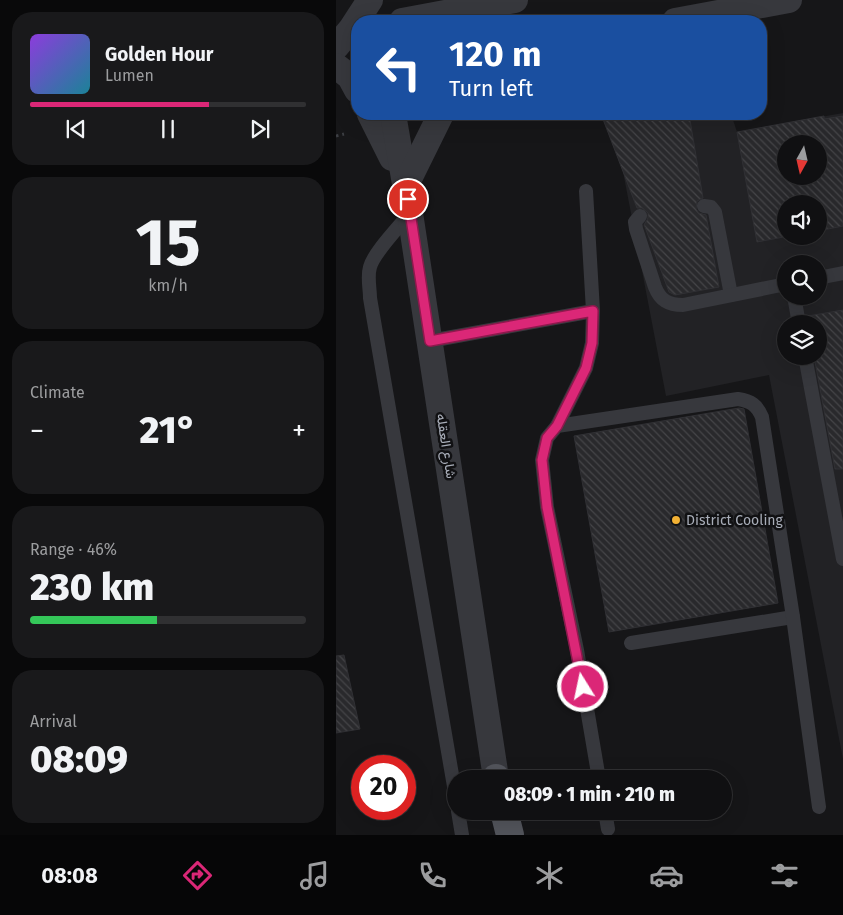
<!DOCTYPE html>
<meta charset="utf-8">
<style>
body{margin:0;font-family:"Fira Sans",Vazirmatn,sans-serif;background:#19191b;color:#f1f3f6;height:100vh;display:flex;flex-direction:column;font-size:19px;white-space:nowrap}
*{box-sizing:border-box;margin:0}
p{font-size:16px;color:#9c9d9f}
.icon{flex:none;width:28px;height:28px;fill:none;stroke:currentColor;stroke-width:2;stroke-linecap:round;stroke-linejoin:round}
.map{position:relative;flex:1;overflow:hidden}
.sheet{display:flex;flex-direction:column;gap:12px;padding:12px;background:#09090a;width:336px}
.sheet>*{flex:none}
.banner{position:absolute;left:15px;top:15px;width:416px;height:105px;border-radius:20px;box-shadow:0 5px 20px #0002,0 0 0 1px #303032;background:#1a4fa0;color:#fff;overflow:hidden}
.needle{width:32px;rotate:188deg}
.controls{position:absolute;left:441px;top:135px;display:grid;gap:10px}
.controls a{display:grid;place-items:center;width:50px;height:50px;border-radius:50%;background:#101012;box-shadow:0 5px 20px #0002,0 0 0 1px #303032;font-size:25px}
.speed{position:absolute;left:15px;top:755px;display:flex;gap:10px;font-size:25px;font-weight:700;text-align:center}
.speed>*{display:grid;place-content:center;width:65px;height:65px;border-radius:50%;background:#101012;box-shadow:0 5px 20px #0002,0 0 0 1px #303032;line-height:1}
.speed .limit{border:8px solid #d22;background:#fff;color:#111}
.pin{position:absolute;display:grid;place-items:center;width:42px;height:42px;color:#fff;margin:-21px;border:2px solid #fff;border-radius:50%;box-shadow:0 1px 5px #0007}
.me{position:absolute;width:55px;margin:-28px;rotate:350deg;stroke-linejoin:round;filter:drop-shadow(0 0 4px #0008)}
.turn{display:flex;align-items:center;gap:18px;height:105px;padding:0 15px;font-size:22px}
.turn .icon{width:65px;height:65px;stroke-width:2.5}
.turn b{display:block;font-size:35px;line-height:42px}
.big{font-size:38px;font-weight:800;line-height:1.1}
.sheet .card{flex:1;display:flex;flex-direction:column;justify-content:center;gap:8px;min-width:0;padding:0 18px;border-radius:20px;background:#19191b}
.sheet .dial{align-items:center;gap:0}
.dial b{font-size:65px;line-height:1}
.song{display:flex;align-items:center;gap:15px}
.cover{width:60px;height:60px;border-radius:8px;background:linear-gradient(135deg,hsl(270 70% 55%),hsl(190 70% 35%))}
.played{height:5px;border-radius:2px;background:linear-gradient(90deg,#db2777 65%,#303032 65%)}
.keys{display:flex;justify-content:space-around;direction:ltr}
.heat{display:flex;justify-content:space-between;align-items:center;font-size:28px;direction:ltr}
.charge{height:8px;border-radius:4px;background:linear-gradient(90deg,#34c759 46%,#303032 0)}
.trip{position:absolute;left:111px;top:770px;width:285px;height:50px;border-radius:25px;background:#101012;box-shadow:0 5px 20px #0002,0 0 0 1px #303032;font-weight:800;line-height:50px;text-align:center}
.tab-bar{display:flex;height:80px;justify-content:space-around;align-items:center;background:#060607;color:#9c9d9f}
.tab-bar .icon{width:35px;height:35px}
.tab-bar .current{color:#db2777}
.tab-bar b{font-size:22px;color:#f1f3f6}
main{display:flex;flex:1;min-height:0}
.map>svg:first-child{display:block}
.built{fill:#222225;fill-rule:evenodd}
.building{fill:url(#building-back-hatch);stroke:#303034;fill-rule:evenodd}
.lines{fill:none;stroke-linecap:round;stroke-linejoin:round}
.path{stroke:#3d3f44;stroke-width:3;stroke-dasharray:2.5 4;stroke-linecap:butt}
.service{stroke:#37383d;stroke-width:14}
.minor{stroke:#37383d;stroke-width:26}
.primary{stroke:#53555c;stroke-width:28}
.route-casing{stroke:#8e194d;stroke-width:12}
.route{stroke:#db2777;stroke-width:9}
.poi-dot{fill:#f2b134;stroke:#111113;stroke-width:2}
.labels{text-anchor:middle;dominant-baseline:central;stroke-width:5;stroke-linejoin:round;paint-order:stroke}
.street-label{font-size:14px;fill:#a8adb8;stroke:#111113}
.poi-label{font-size:14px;fill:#a8adb8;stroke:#111113;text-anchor:start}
</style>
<main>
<section class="sheet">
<div class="card">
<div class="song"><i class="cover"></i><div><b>Golden Hour</b><p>Lumen</p></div></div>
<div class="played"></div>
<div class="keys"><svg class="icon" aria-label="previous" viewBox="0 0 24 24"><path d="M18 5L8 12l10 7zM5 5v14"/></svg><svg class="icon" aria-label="pause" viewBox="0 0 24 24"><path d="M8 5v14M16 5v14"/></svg><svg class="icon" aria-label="next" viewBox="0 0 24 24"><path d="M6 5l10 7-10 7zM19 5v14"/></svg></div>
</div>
<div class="card dial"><b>15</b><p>km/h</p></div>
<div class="card"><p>Climate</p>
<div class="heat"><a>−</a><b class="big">21°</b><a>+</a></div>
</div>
<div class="card"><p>Range · 46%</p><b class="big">230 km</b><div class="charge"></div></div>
<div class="card"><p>Arrival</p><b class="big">08:09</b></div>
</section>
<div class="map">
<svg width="507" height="835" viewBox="0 0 507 835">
<defs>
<pattern id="building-back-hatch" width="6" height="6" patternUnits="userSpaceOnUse" patternTransform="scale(1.25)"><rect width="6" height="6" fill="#29292c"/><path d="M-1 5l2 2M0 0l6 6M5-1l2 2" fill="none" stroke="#454548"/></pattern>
</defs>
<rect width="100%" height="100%" fill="#161618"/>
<path class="built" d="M 507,113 L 507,759 L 433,375 L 330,396 L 276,114 L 395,114 L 401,132 ZM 450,144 L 482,144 L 482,176 L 450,176 ZM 450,204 L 482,204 L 482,236 L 450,236 ZM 450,264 L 482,264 L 482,296 L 450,296 ZM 450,324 L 482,324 L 482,356 L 450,356 Z"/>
<g class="building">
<polygon points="265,114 353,114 367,198 361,201 360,209 363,213 370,215 383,287 339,295 333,292 309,227 308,225 312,218 312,213 306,208 301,208"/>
<path d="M 488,116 L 488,119 L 507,116 L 507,226 L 482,231 L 482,204 L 450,204 L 450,236 L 453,236 L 421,242 L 401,132 ZM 450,144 L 482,144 L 482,176 L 450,176 Z"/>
<polygon points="507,310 507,469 499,469 478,356 482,356 482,324 473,324 472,316"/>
<polygon points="403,408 408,409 442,603 273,632 238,436"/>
<polygon points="8,655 24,729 0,733 0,656"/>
</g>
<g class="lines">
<polyline class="path" points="0,136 8,134"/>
<g class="service">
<polyline points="368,206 375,207 379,212 395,295"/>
<path d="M 74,213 C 64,226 38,252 34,267 C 31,277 34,288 34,298 L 120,798"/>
<path d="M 304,216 L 299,222 L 300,229 L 319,287 C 324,300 332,305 347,305 L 450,284"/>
<polyline points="482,278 507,273"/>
<polyline points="458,296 463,324"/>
<polyline points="94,341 257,311"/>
<polyline points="469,356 507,559"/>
<polyline points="221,426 250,368 256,343 257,311 250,191"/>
<polyline points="295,643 457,617"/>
<path d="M 263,779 L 241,650 L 211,507 L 206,460 L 211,438 L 221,426 L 402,399 C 415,401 421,405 426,417 L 457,617 L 483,807"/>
<polyline points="122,811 126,835"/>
<polyline points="269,811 272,829"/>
</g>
<g class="minor">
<polyline points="66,21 179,0"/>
<polyline points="339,21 453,0"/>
<polyline points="0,47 15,29 34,0"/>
<polyline points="0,66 14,77 21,90"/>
<polyline points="34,114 56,158"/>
<polyline points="57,114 74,213 160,778"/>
<polyline points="70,185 105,114"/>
</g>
<g class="primary">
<polyline points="160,778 160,779"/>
<polyline points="168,811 174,835"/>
</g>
</g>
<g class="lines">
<defs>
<polyline id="route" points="72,199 94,341 257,311 256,343 250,368 221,426 211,438 206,460 211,507 247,687"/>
</defs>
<use href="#route" class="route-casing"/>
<use href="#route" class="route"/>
</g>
<circle class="poi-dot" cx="340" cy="520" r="5"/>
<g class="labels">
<g class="street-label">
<text transform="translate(110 446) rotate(81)">شارع العقله</text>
</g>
<g class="poi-label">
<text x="350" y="520">District Cooling</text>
</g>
</g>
</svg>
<div class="controls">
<a><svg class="needle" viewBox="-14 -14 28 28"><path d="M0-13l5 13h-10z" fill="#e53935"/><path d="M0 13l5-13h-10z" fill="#9c9d9f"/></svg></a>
<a><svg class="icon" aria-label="sound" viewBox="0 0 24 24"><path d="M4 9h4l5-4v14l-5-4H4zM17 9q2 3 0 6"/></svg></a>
<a><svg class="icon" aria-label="search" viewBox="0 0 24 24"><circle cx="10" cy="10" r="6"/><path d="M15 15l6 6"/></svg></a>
<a><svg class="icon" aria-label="layers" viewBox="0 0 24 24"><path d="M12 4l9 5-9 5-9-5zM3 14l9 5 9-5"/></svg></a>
</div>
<div class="speed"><div class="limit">20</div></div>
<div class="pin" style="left:72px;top:199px;background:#d93025"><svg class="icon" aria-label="arrive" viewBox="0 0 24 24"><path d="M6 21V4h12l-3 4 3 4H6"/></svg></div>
<svg class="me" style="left:247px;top:687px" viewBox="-20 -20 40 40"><circle r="17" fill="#db2777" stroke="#fff" stroke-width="3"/><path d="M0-11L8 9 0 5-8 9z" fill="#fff"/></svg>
<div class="trip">08:09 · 1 min · 210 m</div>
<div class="banner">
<div class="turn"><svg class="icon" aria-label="left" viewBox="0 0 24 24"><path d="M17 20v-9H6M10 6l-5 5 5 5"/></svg><div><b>120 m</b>Turn left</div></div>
</div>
</div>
</main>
<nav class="tab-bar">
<b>08:08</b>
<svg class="icon current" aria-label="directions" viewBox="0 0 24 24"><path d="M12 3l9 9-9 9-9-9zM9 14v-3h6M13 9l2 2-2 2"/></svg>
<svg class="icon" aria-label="music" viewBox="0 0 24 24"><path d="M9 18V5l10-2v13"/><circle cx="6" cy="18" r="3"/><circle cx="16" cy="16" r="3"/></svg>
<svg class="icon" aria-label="phone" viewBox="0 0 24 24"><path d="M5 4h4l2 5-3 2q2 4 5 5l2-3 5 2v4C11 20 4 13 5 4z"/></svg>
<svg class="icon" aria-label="climate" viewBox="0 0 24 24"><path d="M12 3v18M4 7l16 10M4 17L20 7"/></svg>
<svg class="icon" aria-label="car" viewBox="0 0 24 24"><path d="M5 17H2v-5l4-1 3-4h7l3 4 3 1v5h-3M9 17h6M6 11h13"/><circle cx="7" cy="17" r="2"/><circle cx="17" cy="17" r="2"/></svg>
<svg class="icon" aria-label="filters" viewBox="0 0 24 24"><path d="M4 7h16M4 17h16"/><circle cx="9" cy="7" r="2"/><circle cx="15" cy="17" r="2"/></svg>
</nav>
